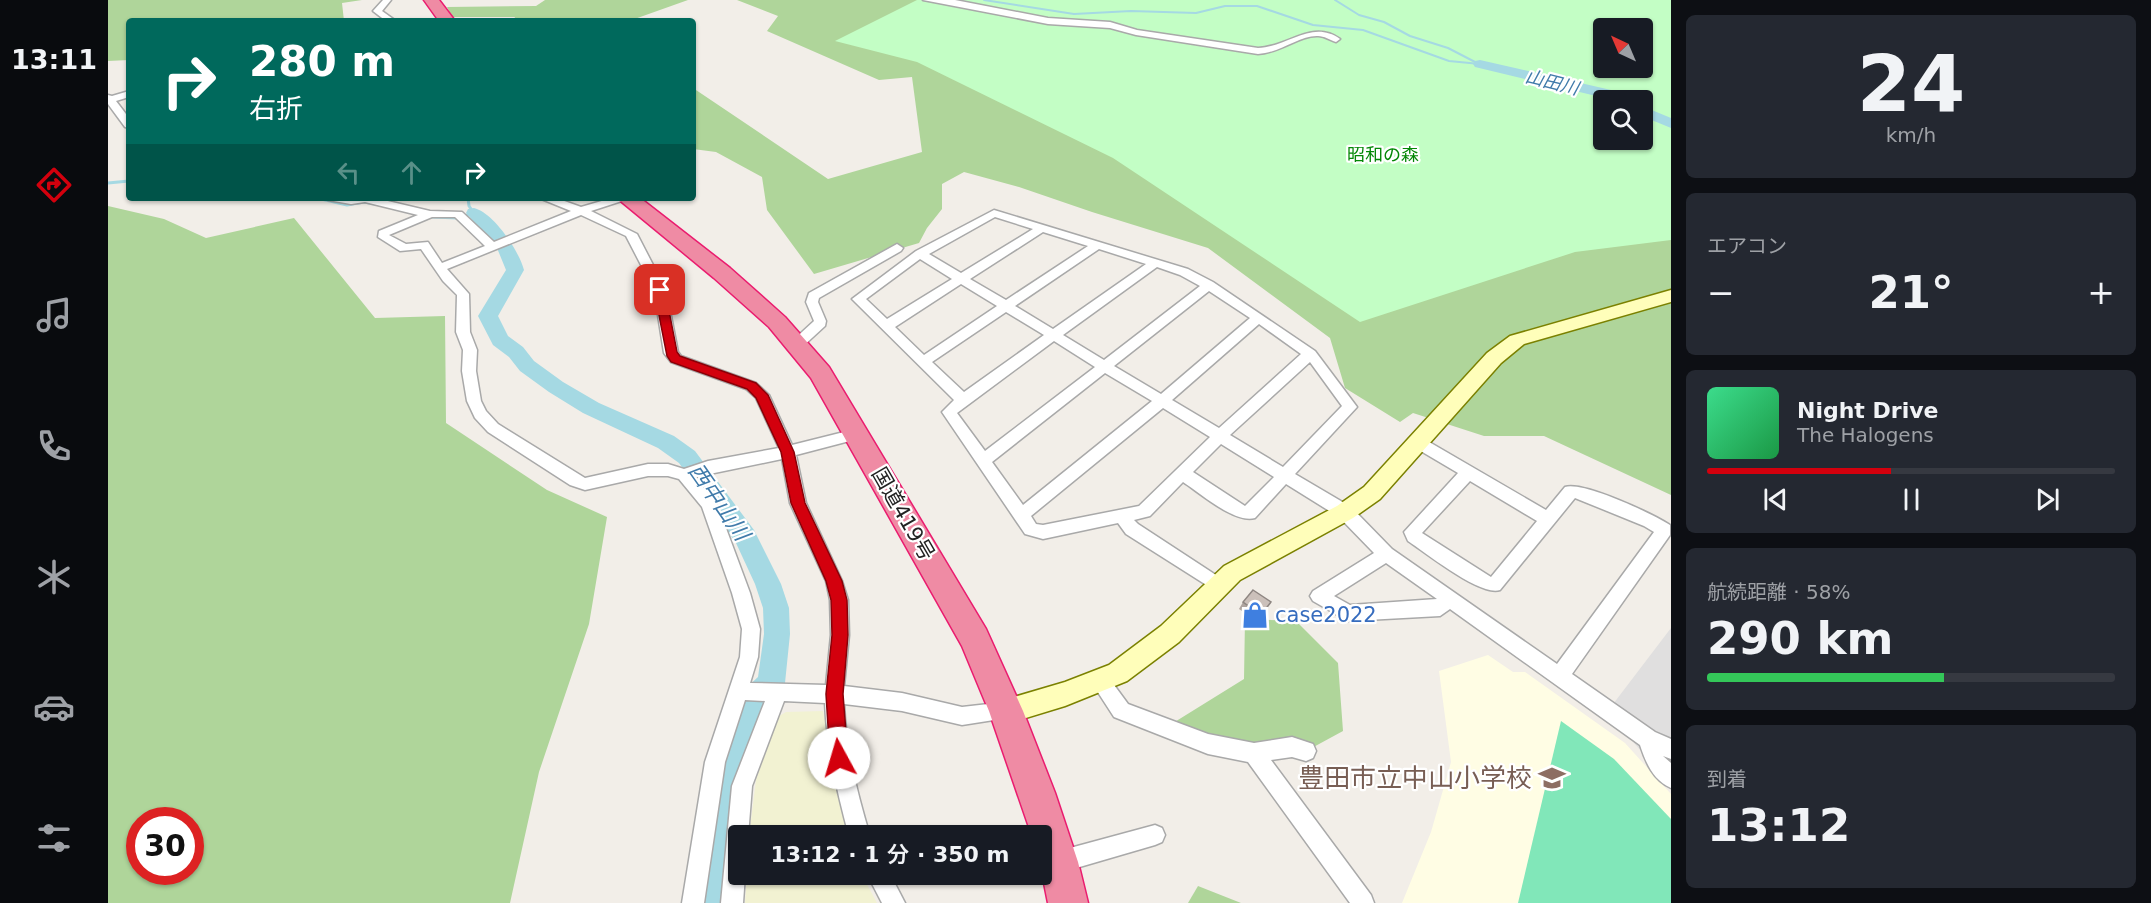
<!DOCTYPE html>
<html lang="ja">
<meta charset="utf-8">
<style>
body{margin:0;font-family:"DejaVu Sans","Noto Sans JP",sans-serif;background:#242831;color:#f1f3f6;height:100vh;display:flex;flex-direction:column;font-size:22px;white-space:nowrap}
*{box-sizing:border-box;margin:0}
p{font-size:20px;color:#9ea1a6}
.icon{flex:none;width:33px;height:33px;fill:none;stroke:currentColor;stroke-width:2;stroke-linecap:round;stroke-linejoin:round}
.map{position:relative;flex:1;overflow:hidden}
.panel{display:flex;flex-direction:column;gap:15px;padding:15px;background:#0d0f14;width:480px}
.panel>*{flex:none}
.guide{position:absolute;left:18px;top:18px;width:570px;height:183px;border-radius:6px;box-shadow:0 2px 4px #0004;background:#00695c;color:#fff;overflow:hidden}
.needle{width:39px;rotate:316deg}
.fabs{position:absolute;left:1485px;top:18px;display:grid;gap:12px}
.fabs a{display:grid;place-items:center;width:60px;height:60px;border-radius:6px;background:#171b24;box-shadow:0 2px 4px #0004;font-size:30px}
.speed{position:absolute;left:18px;top:807px;display:flex;gap:12px;font-size:30px;font-weight:700;text-align:center}
.speed>*{display:grid;place-content:center;width:78px;height:78px;border-radius:50%;background:#171b24;box-shadow:0 2px 4px #0004;line-height:1}
.speed .limit{border:9px solid #d22;background:#fff;color:#111}
.pin{position:absolute;display:grid;place-items:center;width:51px;height:51px;color:#fff;margin:-26px;border-radius:12px;box-shadow:0 3px 9px #0006}
.me{position:absolute;width:66px;margin:-33px;rotate:354deg;stroke-linejoin:round;filter:drop-shadow(0 0 4px #0008)}
.turn{display:flex;align-items:center;gap:21px;height:126px;padding:0 24px;font-size:27px}
.turn .icon{width:78px;height:78px;stroke-width:2.5}
.turn b{display:block;font-size:42px;line-height:51px}
.lanes{display:flex;align-items:center;height:57px;padding:0 24px;background:#0003;justify-content:center;gap:30px;direction:ltr}
.lanes .off{opacity:.35}
.big{font-size:45px;font-weight:600;line-height:1.1}
.panel .tile{flex:1;display:flex;flex-direction:column;justify-content:center;gap:9px;min-width:0;padding:0 21px;border-radius:9px;background:#242831}
.panel .dial{align-items:center;gap:0}
.dial b{font-size:78px;line-height:1}
.song{display:flex;align-items:center;gap:18px}
.cover{width:72px;height:72px;border-radius:9px;background:linear-gradient(135deg,hsl(150 70% 55%),hsl(140 70% 35%))}
.played{height:6px;border-radius:3px;background:linear-gradient(90deg,#d3000d 45%,#363941 45%)}
.keys{display:flex;justify-content:space-around;direction:ltr}
.heat{display:flex;justify-content:space-between;align-items:center;font-size:33px;direction:ltr}
.charge{height:9px;border-radius:4px;background:linear-gradient(90deg,#34c759 58%,#363941 0)}
.trip{position:absolute;left:620px;top:825px;width:324px;height:60px;border-radius:6px;background:#171b24;box-shadow:0 2px 4px #0004;font-weight:600;line-height:60px;text-align:center}
main{display:flex;flex:1;min-height:0}
.menu{display:flex;flex-direction:column;width:108px;justify-content:space-around;align-items:center;background:#090b0e;color:#9ea1a6}
.menu .icon{width:42px;height:42px}
.menu .selected{color:#d3000d}
.menu b{font-size:27px;color:#f1f3f6}
.map>svg:first-child{display:block}
.residential{fill:#e0dfdf}
.education{fill:#fffde4}
.farmland{fill:#f2f2d2}
.forest{fill:#afd59a;fill-rule:evenodd}
.park{fill:#c3fec5;fill-rule:evenodd}
.pitch{fill:#81e7b9}
.lines{fill:none;stroke-linecap:round;stroke-linejoin:round}
.stream-far1{stroke:#a5d9e3;stroke-width:2}
.stream{stroke:#a5d9e3;stroke-width:3}
.river{fill:#a5d9e3;fill-rule:evenodd}
.street-casing{stroke:#a9a9a9;stroke-width:3}
.secondary-casing{stroke:#7b8100;stroke-width:3}
.highway-casing{stroke:#ea1c6f;stroke-width:3}
.street{fill:#fff;fill-rule:evenodd}
.secondary{fill:#fffeba;fill-rule:evenodd}
.highway{fill:#ef8ba4;fill-rule:evenodd}
.wall{fill:#afa5a0}
.building{fill:#cbc0ba;stroke:#8e8682;stroke-width:1.5}
.route{fill:#d3000d;stroke:#890008;stroke-width:1.5}
.labels{text-anchor:middle;dominant-baseline:central;stroke-width:4.5;stroke-linejoin:round;paint-order:stroke}
.far-water-label{font-size:18px;font-style:italic;fill:#407baa;stroke:#fff}
.far-park-label{font-size:18px;fill:#048706;stroke:#fff}
.street-label{font-size:21px;fill:#222;stroke:#fff}
.shop-label{font-size:21px;fill:#366cbe;stroke:#fff;text-anchor:start}
.water-label{font-size:22px;font-style:italic;fill:#407baa;stroke:#fff}
.near-education-label{font-size:26px;fill:#785e54;stroke:#fff;text-anchor:end}
</style>
<main>
<nav class="menu">
<b>13:11</b>
<svg class="icon selected" aria-label="directions" viewBox="0 0 24 24"><path d="M12 3l9 9-9 9-9-9zM9 14v-3h6M13 9l2 2-2 2"/></svg>
<svg class="icon" aria-label="music" viewBox="0 0 24 24"><path d="M9 18V5l10-2v13"/><circle cx="6" cy="18" r="3"/><circle cx="16" cy="16" r="3"/></svg>
<svg class="icon" aria-label="phone" viewBox="0 0 24 24"><path d="M5 4h4l2 5-3 2q2 4 5 5l2-3 5 2v4C11 20 4 13 5 4z"/></svg>
<svg class="icon" aria-label="climate" viewBox="0 0 24 24"><path d="M12 3v18M4 7l16 10M4 17L20 7"/></svg>
<svg class="icon" aria-label="car" viewBox="0 0 24 24"><path d="M5 17H2v-5l4-1 3-4h7l3 4 3 1v5h-3M9 17h6M6 11h13"/><circle cx="7" cy="17" r="2"/><circle cx="17" cy="17" r="2"/></svg>
<svg class="icon" aria-label="filters" viewBox="0 0 24 24"><path d="M4 7h16M4 17h16"/><circle cx="9" cy="7" r="2"/><circle cx="15" cy="17" r="2"/></svg>
</nav>
<div class="map">
<svg width="1563" height="903" viewBox="0 0 1563 903">
<rect width="100%" height="100%" fill="#f2eee8"/>
<polygon class="residential" points="1563,628 1563,785 1519,735 1496,716"/>
<polygon class="education" points="1380,655 1405,672 1417,672 1517,743 1563,794 1563,903 1294,903 1323,832 1343,762 1331,671"/>
<g class="farmland">
<polygon points="715,711 740,835 641,836 648,780 668,718 678,712"/>
<polygon points="639,874 754,875 769,903 637,903"/>
</g>
<g class="forest">
<polygon points="0,0 254,0 234,3 236,21 21,21 21,60 0,61"/>
<polygon points="437,0 580,0 521,21 405,21 407,17 344,17 339,7 428,6"/>
<path d="M 629,0 L 1563,0 L 1563,495 L 1436,436 L 1376,436 L 1305,413 L 1292,422 L 1237,388 L 1222,338 L 1100,248 L 984,212 L 911,187 L 856,172 L 834,184 L 834,209 L 819,228 L 811,243 L 706,274 L 659,210 L 654,177 L 608,152 L 585,149 L 585,88 L 720,179 L 814,152 L 804,77 L 771,80 L 659,31 L 670,16 ZM 1496,28 L 1534,28 L 1534,68 L 1496,68 ZM 1496,100 L 1534,100 L 1534,140 L 1496,140 Z"/>
<path d="M 0,206 L 56,219 L 98,238 L 186,218 L 267,318 L 337,316 L 338,423 L 439,490 L 499,517 L 481,624 L 431,772 L 402,903 L 0,903 ZM 82,820 L 82,872 L 32,872 L 32,820 Z"/>
<polygon points="1137,619 1188,621 1230,663 1235,731 1189,756 1129,742 1062,740 1057,728 1136,679"/>
<polygon points="1090,886 1133,903 1080,903"/>
</g>
<path class="park" d="M 809,0 L 1563,0 L 1563,240 L 1467,252 L 1252,322 L 1005,158 L 809,62 L 727,41 ZM 1496,28 L 1534,28 L 1534,68 L 1496,68 ZM 1496,100 L 1534,100 L 1534,140 L 1496,140 Z"/>
<polygon class="pitch" points="1453,721 1506,759 1563,819 1563,903 1410,903"/>
<g class="lines">
<g class="stream-far1">
<polyline points="876,0 966,14 1023,11 1088,13 1117,6 1149,6 1205,25 1255,30 1341,61 1372,64"/>
<polyline points="1227,0 1251,15 1276,22 1302,36 1340,48 1369,63"/>
</g>
<g class="stream">
<polyline points="0,183 21,181"/>
<polyline points="209,198 239,205 256,202 267,204"/>
<polyline points="324,217 350,218 366,213 361,206 360,198"/>
</g>
<g class="river">
<polygon points="1372,60 1503,90 1522,97 1524,100 1505,100 1367,67 1365,64 1367,61"/>
<polygon points="1534,106 1563,118 1563,128 1534,116"/>
<path d="M 366,208 C 386,213 411,251 416,270 L 390,316 L 400,336 L 415,347 L 426,361 L 455,382 L 491,403 L 566,436 L 587,451 L 646,530 L 673,584 L 681,608 L 682,634 L 677,683 L 673,692 L 656,708 L 647,737 L 627,831 L 618,903 L 586,903 L 595,831 L 617,737 L 635,691 L 650,677 L 656,634 L 655,608 L 647,584 L 628,543 L 571,463 L 550,448 L 475,413 L 441,392 L 412,371 L 401,357 L 385,345 L 370,316 L 398,270 L 389,248 L 358,213 L 360,209 Z"/>
</g>
<defs>
<g id="street">
<polygon points="275,0 283,0 274,11 288,21 278,21 265,11"/>
<path d="M 815,0 L 847,0 L 940,18 L 1002,22 L 1029,30 L 1150,48 C 1180,47 1204,19 1232,39 L 1228,42 C 1222,40 1216,36 1210,36 C 1192,35 1172,53 1150,54 L 1028,35 L 1002,28 L 940,24 Z"/>
<polygon points="21,91 21,97 8,101 21,118 21,128 17,127 0,104 0,95 4,96"/>
<path d="M 218,198 L 267,198 L 322,211 L 354,212 L 386,242 L 463,211 L 431,198 L 448,198 L 473,207 L 504,198 L 523,198 L 483,211 L 529,234 L 558,290 L 570,352 L 573,356 L 648,383 L 661,395 L 684,445 L 748,429 L 753,430 L 755,434 L 753,438 L 688,455 L 698,503 L 734,581 L 740,600 L 741,635 L 736,686 L 794,693 L 854,707 L 898,702 L 905,705 L 907,711 L 905,717 L 854,725 L 794,711 L 736,704 C 738,750 749,792 762,836 L 741,836 C 729,791 719,749 717,703 L 676,701 L 644,786 L 640,836 L 630,836 L 630,874 L 637,874 L 635,903 L 613,903 L 624,786 L 657,701 L 637,700 L 617,762 L 596,903 L 574,903 L 597,762 L 632,657 L 634,629 L 624,593 L 594,507 L 571,479 L 560,476 L 540,476 L 477,490 L 462,485 L 380,432 L 367,418 L 359,401 L 354,371 L 355,350 L 348,332 L 349,295 L 335,281 L 313,249 L 292,251 L 270,237 L 271,231 L 310,215 L 257,202 L 243,204 L 220,200 ZM 473,215 L 518,236 L 546,290 L 556,353 L 563,362 L 638,389 L 648,398 L 671,448 L 600,461 L 576,469 L 560,464 L 540,464 L 477,478 L 390,424 L 378,411 L 373,401 L 368,371 L 369,350 L 362,332 L 361,294 L 339,269 ZM 324,217 L 347,217 L 377,246 L 334,263 L 320,242 L 298,244 L 281,235 ZM 674,459 L 682,503 L 718,581 L 722,600 L 723,635 L 718,685 L 642,683 L 650,657 L 652,629 L 642,593 L 609,504 L 587,477 Z"/>
<path d="M 886,210 L 1080,269 L 1105,282 L 1207,351 L 1249,407 L 1187,474 L 1243,507 L 1284,549 L 1449,664 L 1546,532 L 1536,526 L 1467,498 L 1392,590 C 1373,597 1318,553 1300,541 L 1296,532 L 1350,473 L 1306,447 L 1304,443 L 1306,439 L 1316,439 L 1438,510 L 1457,487 C 1475,481 1545,514 1562,525 L 1562,535 L 1464,674 L 1547,732 L 1563,739 L 1563,759 L 1555,756 L 1563,763 L 1563,788 C 1545,780 1538,763 1532,745 L 1342,609 L 1332,616 L 1240,621 L 1205,601 L 1202,596 L 1205,591 L 1266,553 L 1231,517 L 1178,484 L 1147,518 C 1127,524 1092,493 1075,482 L 1042,516 L 1026,520 L 1030,524 L 1117,581 L 1120,586 L 1117,591 L 1111,593 L 1018,534 L 1010,523 L 935,539 L 917,534 L 834,412 L 846,400 L 744,299 L 808,251 ZM 887,217 L 925,229 L 853,273 L 821,254 ZM 935,232 L 980,246 L 898,300 L 862,279 ZM 991,249 L 1038,264 L 945,329 L 907,306 ZM 812,259 L 844,279 L 779,319 L 758,299 ZM 1049,267 L 1072,275 L 1092,286 L 996,360 L 955,335 ZM 853,284 L 889,306 L 816,355 L 787,327 ZM 1101,291 L 1142,318 L 1053,394 L 1006,366 ZM 898,312 L 936,335 L 856,392 L 824,362 ZM 1151,324 L 1193,354 L 1111,428 L 1064,400 ZM 946,341 L 987,367 L 877,451 L 849,413 ZM 1202,362 L 1234,406 L 1175,467 L 1122,435 ZM 997,373 L 1044,401 L 915,505 L 884,462 ZM 1055,408 L 1102,437 L 1031,506 L 935,525 L 928,524 L 923,516 ZM 1113,444 L 1166,477 L 1137,506 L 1085,472 ZM 1362,481 L 1429,521 L 1383,577 L 1314,533 ZM 1278,563 L 1329,599 L 1242,605 L 1226,596 Z"/>
<polygon points="789,244 795,248 793,251 711,298 710,302 718,321 717,326 692,349 682,349 680,346 682,343 706,321 698,302 701,293"/>
<polygon points="991,671 998,674 1020,704 1100,734 1146,743 1184,737 1205,744 1208,751 1205,758 1198,761 1184,757 1163,760 1263,895 1266,903 1242,903 1140,762 1100,754 1006,717 982,680 984,674"/>
<polygon points="1047,825 1054,828 1057,835 1054,842 1047,845 951,873 943,870 940,862 943,854 951,851"/>
<polygon points="759,874 782,874 797,903 774,903"/>
</g>
<polygon id="secondary" points="1563,290 1563,302 1416,344 1393,363 1272,499 1245,518 1132,580 1071,642 1019,681 957,706 898,724 889,720 885,711 889,702 957,682 1001,665 1053,626 1116,566 1229,506 1256,487 1379,353 1402,336"/>
<g id="highway">
<polygon points="316,0 331,0 347,21 331,21"/>
<polygon points="509,198 532,198 622,268 677,317 721,367 878,629 915,711 947,793 970,862 980,903 940,903 933,868 933,836 924,836 881,711 854,646 703,378 661,327 606,278"/>
</g>
</defs>
<use href="#street" class="street-casing"/>
<use href="#secondary" class="secondary-casing"/>
<use href="#highway" class="highway-casing"/>
<use href="#street" class="street"/>
<use href="#secondary" class="secondary"/>
<use href="#highway" class="highway"/>
</g>
<polygon class="wall" points="1135,602 1163,602 1149,621 1131,609"/>
<polygon class="building" points="1145,590 1163,602 1153,615 1135,602"/>
<polygon class="route" points="552,287 557,290 569,352 572,356 648,383 660,395 686,452 697,503 734,581 739,600 740,635 735,694 740,758 737,764 731,766 725,764 722,758 718,694 724,635 723,600 718,581 683,503 673,452 648,398 639,389 563,362 559,356 546,290"/>
<defs>
<symbol id="shop-bare" viewBox="-9 -9 18 18"><path d="M-5-2.5h2.3a2.7 3.5 0 0 1 5.4 0H5L5.5 6h-11ZM-1.5-2.5h3a1.5 2.3 0 0 0-3 0Z" fill="#3f7fe0" stroke="#fff" stroke-width="2.5" paint-order="stroke"/></symbol>
<symbol id="school-bare" viewBox="-9 -9 18 18"><path d="M0-5L7-2L0 1L-7-2ZM-4 1L0 2.5L4 1V4Q0 6-4 4Z" fill="#8d6e63" stroke="#fff" stroke-width="2.5" paint-order="stroke"/></symbol>
</defs>
<g fill-rule="evenodd">
<use href="#shop-bare" x="1128" y="596" width="38" height="38"/>
<use href="#school-bare" x="1425" y="759" width="38" height="38"/>
</g>
<g class="labels">
<g class="far-water-label">
<text transform="translate(1444 82) rotate(14)">山田川</text>
</g>
<g class="far-park-label">
<text x="1275" y="154">昭和の森</text>
</g>
<g class="street-label">
<text transform="translate(795 514) rotate(60)">国道419号</text>
</g>
<g class="shop-label">
<text x="1167" y="615">case2022</text>
</g>
<g class="water-label">
<text transform="translate(611 502) rotate(55)">西中山川</text>
</g>
<g class="near-education-label">
<text x="1424" y="778">豊田市立中山小学校</text>
</g>
</g>
</svg>
<div class="fabs">
<a><svg class="needle" viewBox="-14 -14 28 28"><path d="M0-13l5 13h-10z" fill="#e53935"/><path d="M0 13l5-13h-10z" fill="#9ea1a6"/></svg></a>
<a><svg class="icon" aria-label="search" viewBox="0 0 24 24"><circle cx="10" cy="10" r="6"/><path d="M15 15l6 6"/></svg></a>
</div>
<div class="speed"><div class="limit">30</div></div>
<div class="pin" style="left:552px;top:290px;background:#d93025"><svg class="icon" aria-label="arrive" viewBox="0 0 24 24"><path d="M6 21V4h12l-3 4 3 4H6"/></svg></div>
<svg class="me" style="left:731px;top:758px" viewBox="-20 -20 40 40"><circle r="19" fill="#fff"/><path d="M0-13L10 11 0 6-10 11z" fill="#d3000d"/></svg>
<div class="trip">13:12 · 1 分 · 350 m</div>
<div class="guide">
<div class="turn"><svg class="icon" aria-label="right" viewBox="0 0 24 24"><path d="M7 20v-9h11M14 6l5 5-5 5"/></svg><div><b>280 m</b>右折</div></div>
<div class="lanes"><svg class="icon off" aria-label="left" viewBox="0 0 24 24"><path d="M17 20v-9H6M10 6l-5 5 5 5"/></svg><svg class="icon off" aria-label="ahead" viewBox="0 0 24 24"><path d="M12 20V5M6 11l6-6 6 6"/></svg><svg class="icon" aria-label="right" viewBox="0 0 24 24"><path d="M7 20v-9h11M14 6l5 5-5 5"/></svg></div>
</div>
</div>
<section class="panel">
<div class="tile dial"><b>24</b><p>km/h</p></div>
<div class="tile"><p>エアコン</p>
<div class="heat"><a>−</a><b class="big">21°</b><a>+</a></div>
</div>
<div class="tile">
<div class="song"><i class="cover"></i><div><b>Night Drive</b><p>The Halogens</p></div></div>
<div class="played"></div>
<div class="keys"><svg class="icon" aria-label="previous" viewBox="0 0 24 24"><path d="M18 5L8 12l10 7zM5 5v14"/></svg><svg class="icon" aria-label="pause" viewBox="0 0 24 24"><path d="M8 5v14M16 5v14"/></svg><svg class="icon" aria-label="next" viewBox="0 0 24 24"><path d="M6 5l10 7-10 7zM19 5v14"/></svg></div>
</div>
<div class="tile"><p>航続距離 · 58%</p><b class="big">290 km</b><div class="charge"></div></div>
<div class="tile"><p>到着</p><b class="big">13:12</b></div>
</section>
</main>
